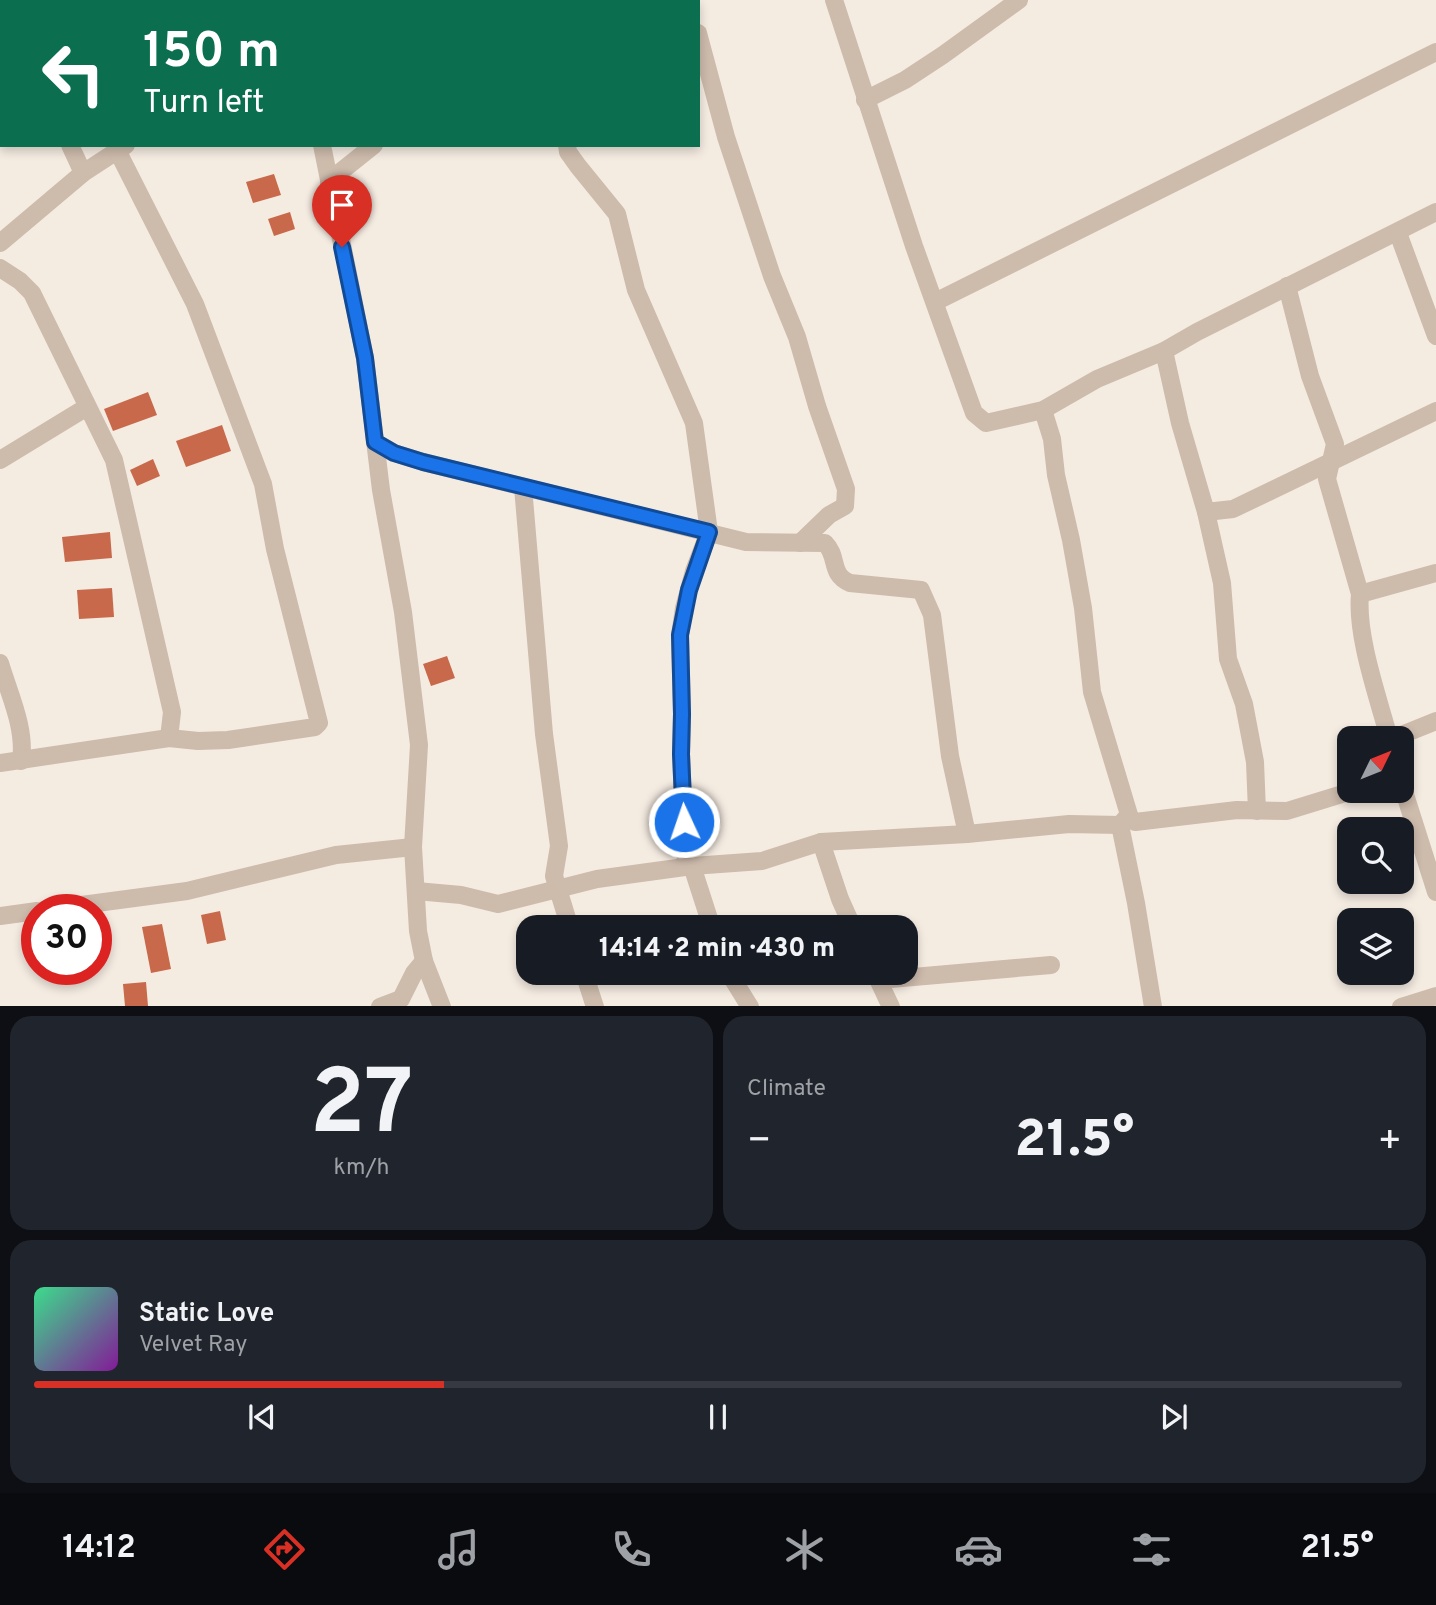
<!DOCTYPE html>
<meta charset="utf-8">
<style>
body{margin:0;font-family:Overpass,sans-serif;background:#20242c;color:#f1f3f6;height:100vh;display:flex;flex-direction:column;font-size:26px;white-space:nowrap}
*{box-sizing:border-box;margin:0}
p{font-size:23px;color:#9ea1a6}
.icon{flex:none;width:38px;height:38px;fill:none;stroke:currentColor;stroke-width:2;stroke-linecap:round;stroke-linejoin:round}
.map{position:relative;height:1006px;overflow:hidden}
.details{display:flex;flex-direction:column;gap:10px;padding:10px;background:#0d0f14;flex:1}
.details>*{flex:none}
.hud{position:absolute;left:0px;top:0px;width:700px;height:147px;box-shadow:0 4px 10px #0003;background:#0b6e4f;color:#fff;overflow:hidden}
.needle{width:46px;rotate:47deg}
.fabs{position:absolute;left:1337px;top:726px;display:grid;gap:14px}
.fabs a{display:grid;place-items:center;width:77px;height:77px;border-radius:14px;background:#171b24;box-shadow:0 4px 10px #0003;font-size:35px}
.speed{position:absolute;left:21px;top:894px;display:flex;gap:14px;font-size:35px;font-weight:700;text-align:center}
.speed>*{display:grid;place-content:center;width:91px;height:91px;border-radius:50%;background:#171b24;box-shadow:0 4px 10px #0003;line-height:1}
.speed .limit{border:10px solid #d22;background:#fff;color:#111}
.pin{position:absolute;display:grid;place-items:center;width:60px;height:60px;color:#fff;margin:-72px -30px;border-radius:50% 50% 50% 0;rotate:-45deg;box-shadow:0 0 7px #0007}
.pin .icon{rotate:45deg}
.me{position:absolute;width:77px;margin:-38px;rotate:357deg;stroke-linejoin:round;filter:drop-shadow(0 0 5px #0008)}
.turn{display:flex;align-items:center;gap:24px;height:147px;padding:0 28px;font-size:32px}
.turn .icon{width:91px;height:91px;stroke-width:2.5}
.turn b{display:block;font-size:49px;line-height:60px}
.big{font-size:52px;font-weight:800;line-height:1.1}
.details .tile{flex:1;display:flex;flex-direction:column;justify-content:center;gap:10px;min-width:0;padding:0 24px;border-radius:21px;background:#20242c}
.details .dial{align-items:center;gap:0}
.dial b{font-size:91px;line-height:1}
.song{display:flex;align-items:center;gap:21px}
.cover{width:84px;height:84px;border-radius:10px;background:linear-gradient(135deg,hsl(150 70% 55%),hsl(290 70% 35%))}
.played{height:7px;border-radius:4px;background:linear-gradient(90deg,#d93025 30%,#363941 30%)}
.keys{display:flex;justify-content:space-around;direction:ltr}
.heat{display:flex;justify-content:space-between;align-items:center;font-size:38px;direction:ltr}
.details .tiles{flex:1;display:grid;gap:10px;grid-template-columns:1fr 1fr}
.tile:last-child{grid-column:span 2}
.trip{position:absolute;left:516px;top:915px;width:402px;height:70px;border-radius:21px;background:#171b24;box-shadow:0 4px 10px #0003;font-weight:800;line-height:70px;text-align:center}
.menu{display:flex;height:112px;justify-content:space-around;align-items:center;background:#090b0e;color:#9ea1a6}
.menu .icon{width:49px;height:49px}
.menu .on{color:#d93025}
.menu b{font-size:32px;color:#f1f3f6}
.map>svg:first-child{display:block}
.building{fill:#c8694b}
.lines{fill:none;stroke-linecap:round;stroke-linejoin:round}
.minor{stroke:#cdbbac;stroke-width:18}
.route-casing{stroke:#114b97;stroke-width:18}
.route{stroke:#1a73e8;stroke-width:12}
</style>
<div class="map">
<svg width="1436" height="1007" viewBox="0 0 1436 1007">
<rect width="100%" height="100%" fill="#f4ebe1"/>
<g class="building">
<polygon points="274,174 281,195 253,203 246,182"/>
<polygon points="290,212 295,229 274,236 268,219"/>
<polygon points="148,392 157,415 113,431 104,409"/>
<polygon points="222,425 231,451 186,467 176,441"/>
<polygon points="153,459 160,476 137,486 130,470"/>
<polygon points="110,532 112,558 65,562 62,537"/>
<polygon points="112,588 114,617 79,619 77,590"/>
<polygon points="447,656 455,678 431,686 423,664"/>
<polygon points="220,911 226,940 207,944 201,915"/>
<polygon points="162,924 171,969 151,973 142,927"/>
<polygon points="146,982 148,1006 125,1006 123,984"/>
</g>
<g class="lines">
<g class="minor">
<polyline points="17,0 17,2"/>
<polyline points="160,0 161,2"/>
<polyline points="540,0 540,2"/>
<polyline points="690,0 690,2"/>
<polyline points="834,0 914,246 974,413 986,423 1043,410 1097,379 1164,351 1197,332 1436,212"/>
<polyline points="311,2 313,0"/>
<polyline points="698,33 726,137 772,276 797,337 817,406 846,489 845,506 829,515 800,543"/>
<polyline points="865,100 905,80 943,55 1019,0"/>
<polyline points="70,145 83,173"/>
<polyline points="322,145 365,358 381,490 403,612 419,745 413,847"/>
<polyline points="567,145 568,152 578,166 617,214 636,290 694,423 709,532 694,571 684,608 680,635 682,714 681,754 686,867"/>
<polyline points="329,181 374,145"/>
<polyline points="1398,233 1436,336"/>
<polyline points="0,243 83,173 126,145"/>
<polyline points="0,268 20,281 32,293 114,460 172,712 169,738"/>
<path d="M 1287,286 L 1310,376 L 1335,444 L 1327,479 L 1360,594 C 1356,636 1378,697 1389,738"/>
<polyline points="935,302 1436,52"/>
<polyline points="1164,351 1180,423 1206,512 1233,509 1436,411"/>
<polyline points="1043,410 1052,439 1056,475 1071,540 1083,608 1092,692 1130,818 1135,822 1237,810 1287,811 1352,791"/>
<path d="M 375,442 L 394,453 L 423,462 L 746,542 L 825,543 C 839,557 829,574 850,583 L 921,590 L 932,615 L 950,756 L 967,834"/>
<polyline points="0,460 87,407"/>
<polyline points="523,487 544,734 559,846 554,876 570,928"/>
<polyline points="1206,512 1222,583 1228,659 1244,704 1255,762 1257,811"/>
<polyline points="1360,594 1436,573"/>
<path d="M 0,663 C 9,694 26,728 21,761"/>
<polyline points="1394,738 1436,721"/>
<polyline points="0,763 169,738 198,741 228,740 315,727 319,723 275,549 263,484 195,304 118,152"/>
<polyline points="1402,785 1436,892"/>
<polyline points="1127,817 1120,825 1136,903 1153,1007"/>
<polyline points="821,842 840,899 853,928"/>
<polyline points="692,866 712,928"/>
<polyline points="416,891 461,895 498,904 597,879 692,866 762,861 821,842 967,834 1069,824 1120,825"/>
<polyline points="44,910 187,891 336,855 413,847 418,931 424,961 442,1007"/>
<polyline points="0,916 37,911"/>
<polyline points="584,973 595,1007"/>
<polyline points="729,973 750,1007"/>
<polyline points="875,973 891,1007"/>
<polyline points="879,980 1051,965"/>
<polyline points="380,1007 401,999 414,973 424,961"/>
<polyline points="1401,1007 1436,996"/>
</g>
</g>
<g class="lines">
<defs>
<polyline id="route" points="342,247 365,358 375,442 394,453 423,462 709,532 689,590 680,635 682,714 681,754 684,822"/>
</defs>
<use href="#route" class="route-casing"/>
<use href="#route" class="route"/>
</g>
</svg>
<div class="fabs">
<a><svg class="needle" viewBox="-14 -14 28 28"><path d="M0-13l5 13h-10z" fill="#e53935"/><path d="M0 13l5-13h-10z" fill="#9ea1a6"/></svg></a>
<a><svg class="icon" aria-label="search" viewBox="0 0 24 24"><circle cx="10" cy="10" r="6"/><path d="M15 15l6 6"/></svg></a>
<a><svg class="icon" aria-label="layers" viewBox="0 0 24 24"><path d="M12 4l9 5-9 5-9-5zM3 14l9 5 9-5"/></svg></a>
</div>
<div class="speed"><div class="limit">30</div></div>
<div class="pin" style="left:342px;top:247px;background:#d93025"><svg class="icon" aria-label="arrive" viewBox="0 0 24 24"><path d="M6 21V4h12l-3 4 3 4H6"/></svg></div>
<svg class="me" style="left:684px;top:822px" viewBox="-20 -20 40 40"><circle r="17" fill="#1a73e8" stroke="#fff" stroke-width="3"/><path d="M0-11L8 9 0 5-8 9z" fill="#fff"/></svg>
<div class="trip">14:14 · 2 min · 430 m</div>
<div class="hud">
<div class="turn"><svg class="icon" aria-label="left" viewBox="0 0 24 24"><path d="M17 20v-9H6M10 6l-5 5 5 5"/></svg><div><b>150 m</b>Turn left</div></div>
</div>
</div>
<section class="details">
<div class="tiles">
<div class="tile dial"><b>27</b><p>km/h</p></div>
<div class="tile"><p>Climate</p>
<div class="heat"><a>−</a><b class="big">21.5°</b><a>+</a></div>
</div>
<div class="tile">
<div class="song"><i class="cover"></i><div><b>Static Love</b><p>Velvet Ray</p></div></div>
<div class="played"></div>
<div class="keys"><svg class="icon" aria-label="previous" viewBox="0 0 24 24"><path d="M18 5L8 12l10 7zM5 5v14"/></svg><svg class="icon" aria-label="pause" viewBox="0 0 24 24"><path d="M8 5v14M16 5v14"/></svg><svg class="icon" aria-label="next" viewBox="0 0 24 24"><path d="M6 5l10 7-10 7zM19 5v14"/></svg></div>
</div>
</div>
</section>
<nav class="menu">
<b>14:12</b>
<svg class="icon on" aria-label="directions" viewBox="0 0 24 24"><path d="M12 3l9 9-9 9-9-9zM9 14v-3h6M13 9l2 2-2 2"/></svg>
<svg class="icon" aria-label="music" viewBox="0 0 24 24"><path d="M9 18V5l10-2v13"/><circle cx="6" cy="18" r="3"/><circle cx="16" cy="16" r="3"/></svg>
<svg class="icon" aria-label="phone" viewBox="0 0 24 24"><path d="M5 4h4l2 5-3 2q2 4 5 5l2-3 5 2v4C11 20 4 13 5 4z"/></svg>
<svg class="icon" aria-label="climate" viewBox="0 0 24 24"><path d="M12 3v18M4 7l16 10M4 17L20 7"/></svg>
<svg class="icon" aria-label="car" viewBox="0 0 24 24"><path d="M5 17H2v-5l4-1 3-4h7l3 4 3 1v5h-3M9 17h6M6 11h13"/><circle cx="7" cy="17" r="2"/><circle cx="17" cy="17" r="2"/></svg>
<svg class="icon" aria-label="filters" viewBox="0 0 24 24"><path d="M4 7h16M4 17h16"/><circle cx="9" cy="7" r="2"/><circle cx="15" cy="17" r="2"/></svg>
<b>21.5°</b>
</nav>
